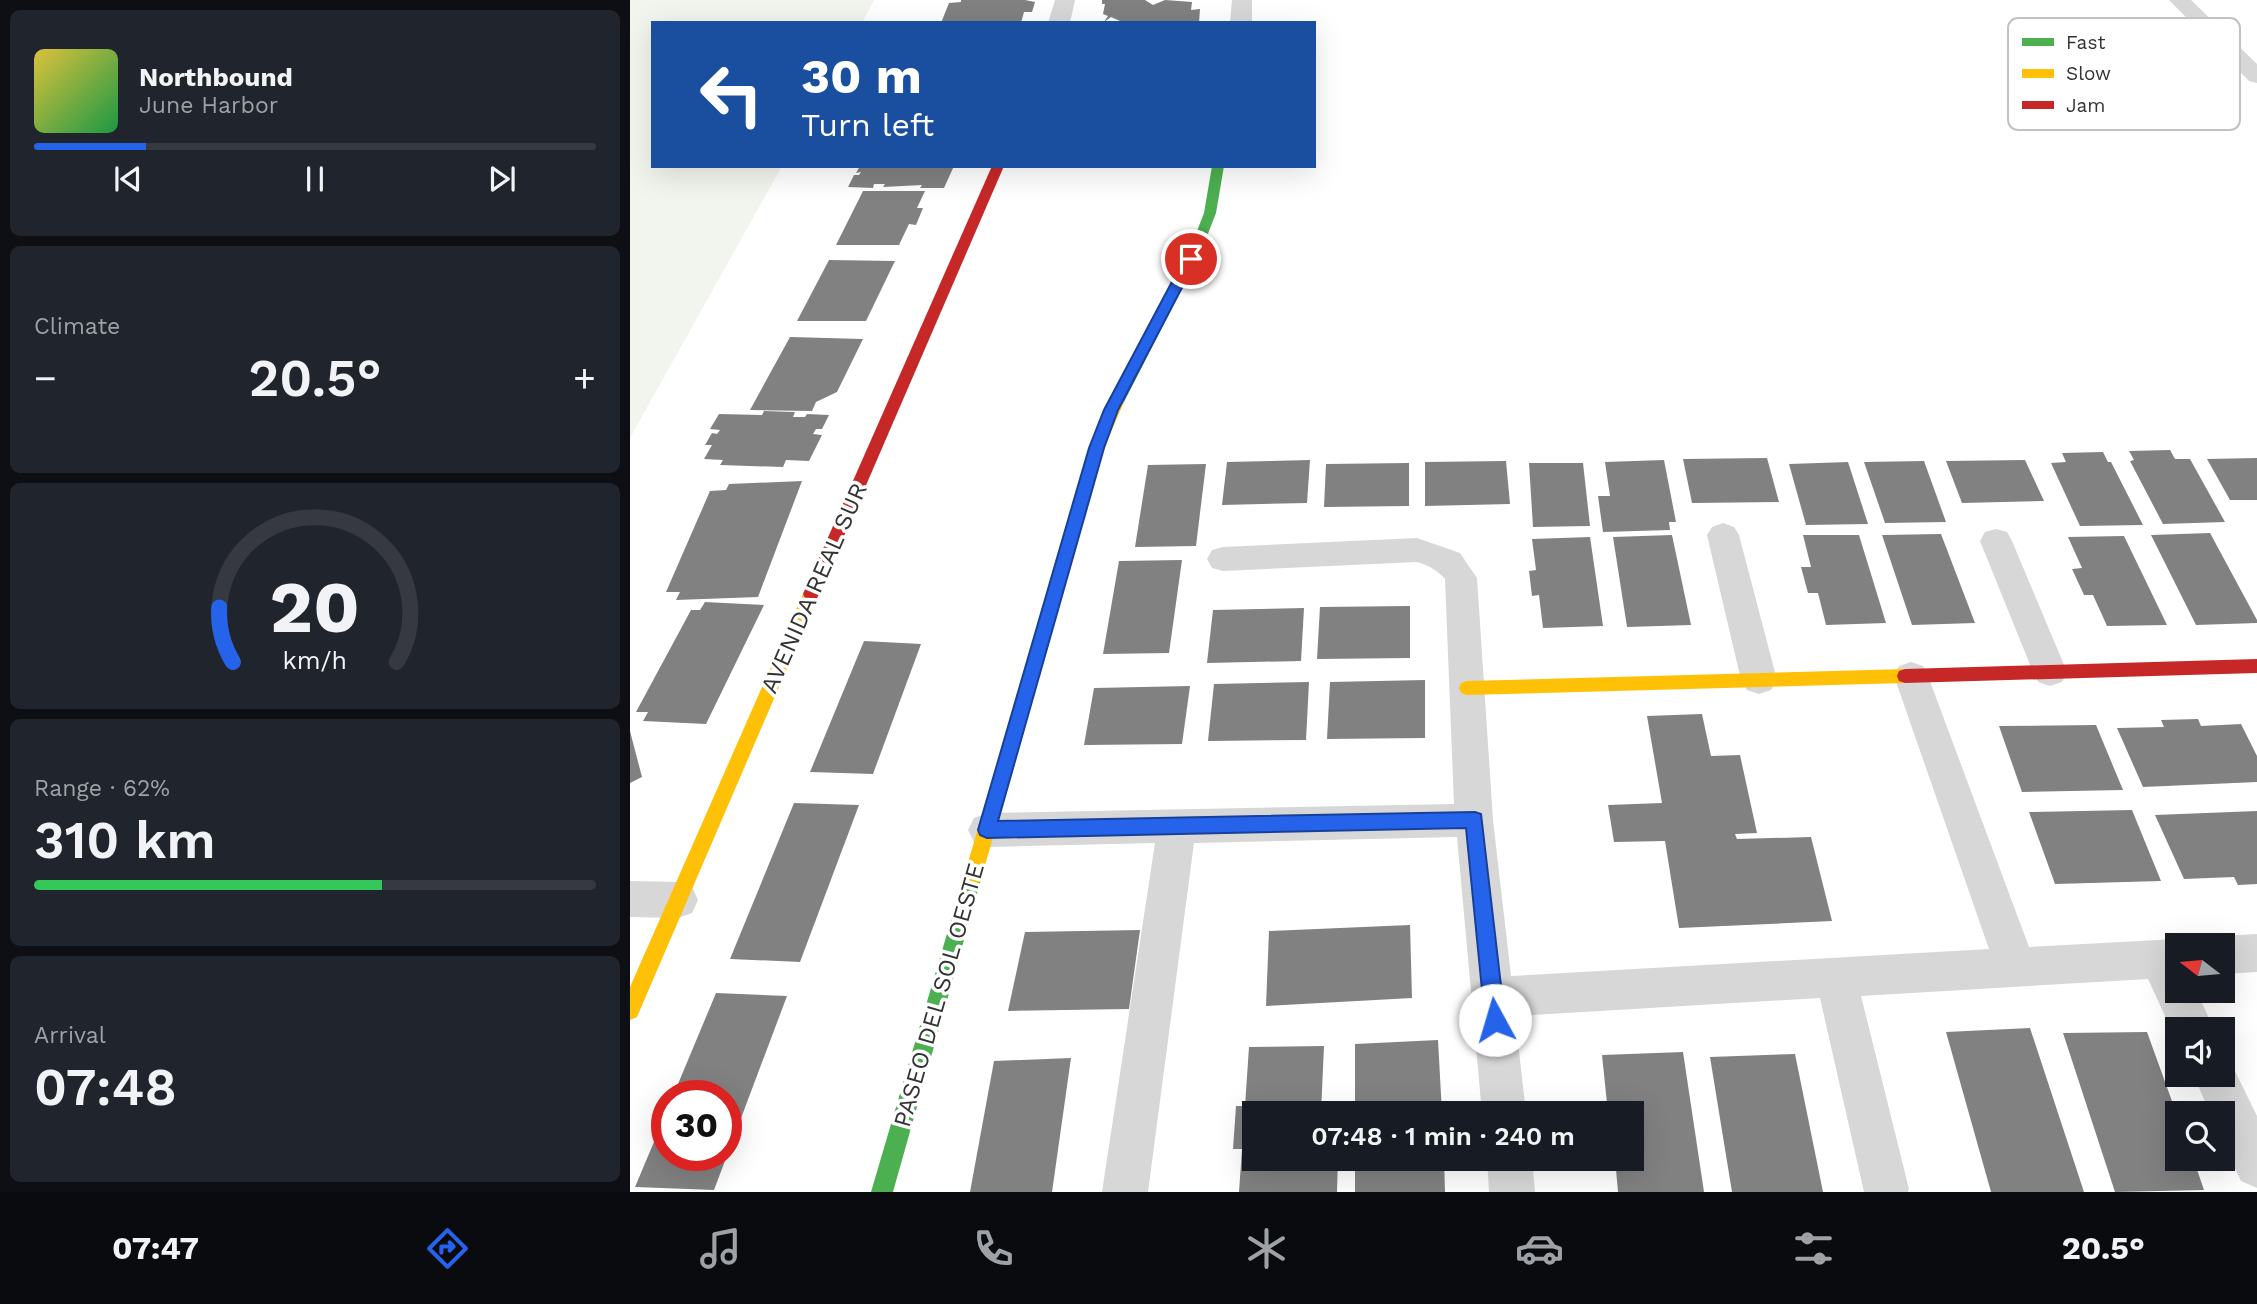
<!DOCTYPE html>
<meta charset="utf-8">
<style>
body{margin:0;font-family:"Work Sans",sans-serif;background:#20242c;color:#f1f3f6;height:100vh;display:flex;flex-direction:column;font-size:26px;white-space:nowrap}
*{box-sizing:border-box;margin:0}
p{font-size:23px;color:#9ea1a6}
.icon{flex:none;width:38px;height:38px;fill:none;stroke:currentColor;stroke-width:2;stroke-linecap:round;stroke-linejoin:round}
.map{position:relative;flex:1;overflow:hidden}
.panel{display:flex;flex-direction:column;gap:10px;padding:10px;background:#0d0f14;width:630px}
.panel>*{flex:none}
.top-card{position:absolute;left:21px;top:21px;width:665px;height:147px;border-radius:0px;box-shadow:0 7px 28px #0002;background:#1a4fa0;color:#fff;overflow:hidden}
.needle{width:46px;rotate:286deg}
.fabs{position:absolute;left:1535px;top:933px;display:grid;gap:14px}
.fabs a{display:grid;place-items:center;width:70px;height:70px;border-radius:0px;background:#171b24;box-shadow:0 7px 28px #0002;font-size:35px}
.speed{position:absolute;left:21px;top:1080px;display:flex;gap:14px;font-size:35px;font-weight:700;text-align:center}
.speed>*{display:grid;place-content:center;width:91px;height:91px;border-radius:50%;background:#171b24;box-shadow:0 7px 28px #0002;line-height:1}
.speed .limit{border:10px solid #d22;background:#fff;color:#111}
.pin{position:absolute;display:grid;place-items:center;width:60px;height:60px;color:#fff;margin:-30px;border:4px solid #fff;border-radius:50%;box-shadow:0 2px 7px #0007}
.me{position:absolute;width:77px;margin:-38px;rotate:354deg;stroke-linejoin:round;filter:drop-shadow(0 0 5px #0008)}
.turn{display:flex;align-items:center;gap:24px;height:147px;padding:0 35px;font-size:32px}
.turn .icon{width:91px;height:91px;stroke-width:2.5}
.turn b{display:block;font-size:49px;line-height:60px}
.big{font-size:52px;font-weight:600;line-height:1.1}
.panel .widget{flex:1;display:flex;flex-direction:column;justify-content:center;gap:10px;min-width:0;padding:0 24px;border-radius:10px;background:#20242c}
.panel .dial{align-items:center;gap:0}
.dial svg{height:182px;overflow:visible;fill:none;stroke:#363941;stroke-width:7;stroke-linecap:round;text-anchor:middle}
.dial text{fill:#f1f3f6;stroke:none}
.song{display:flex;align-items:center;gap:21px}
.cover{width:84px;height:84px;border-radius:10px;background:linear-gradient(135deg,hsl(50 70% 55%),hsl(140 70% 35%))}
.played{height:7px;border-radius:4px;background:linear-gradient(90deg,#2563eb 20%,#363941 20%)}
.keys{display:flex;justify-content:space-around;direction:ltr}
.heat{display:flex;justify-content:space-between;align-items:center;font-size:38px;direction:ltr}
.charge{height:10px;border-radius:5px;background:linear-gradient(90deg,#34c759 62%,#363941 0)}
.trip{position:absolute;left:612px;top:1101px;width:402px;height:70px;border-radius:0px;background:#171b24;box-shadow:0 7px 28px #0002;font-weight:600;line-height:70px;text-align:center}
.dock{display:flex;height:112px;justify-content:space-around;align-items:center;background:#090b0e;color:#9ea1a6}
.dock .icon{width:49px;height:49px}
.dock .current{color:#2563eb}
.dock b{font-size:32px;color:#f1f3f6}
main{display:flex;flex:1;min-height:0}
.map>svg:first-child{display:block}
.green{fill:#f1f5ed}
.building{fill:#818181}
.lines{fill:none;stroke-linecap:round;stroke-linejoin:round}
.street{fill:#d7d7d7;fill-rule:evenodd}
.fast{fill:#4caf50;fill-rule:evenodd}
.slow{fill:#ffc107;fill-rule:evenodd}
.jam{fill:#c62828;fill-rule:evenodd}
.route{fill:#2563eb;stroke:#184099;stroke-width:2}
.labels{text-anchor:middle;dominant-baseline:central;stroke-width:7;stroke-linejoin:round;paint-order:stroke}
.street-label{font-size:24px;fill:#333;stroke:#fff}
.key{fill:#fff;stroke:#c2c2c2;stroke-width:2}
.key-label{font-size:19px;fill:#333}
</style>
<main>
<section class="panel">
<div class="widget">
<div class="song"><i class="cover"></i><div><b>Northbound</b><p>June Harbor</p></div></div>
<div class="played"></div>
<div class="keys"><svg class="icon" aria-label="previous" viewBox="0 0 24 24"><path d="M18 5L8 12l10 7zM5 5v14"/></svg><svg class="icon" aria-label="pause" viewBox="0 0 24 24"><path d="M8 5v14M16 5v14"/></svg><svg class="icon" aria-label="next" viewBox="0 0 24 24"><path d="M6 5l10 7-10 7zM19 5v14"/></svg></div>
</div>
<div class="widget"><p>Climate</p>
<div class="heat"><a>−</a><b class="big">20.5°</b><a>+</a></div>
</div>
<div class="widget dial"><svg viewBox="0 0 100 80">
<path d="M14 69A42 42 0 1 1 86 69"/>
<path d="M14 69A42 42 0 0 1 8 45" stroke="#2563eb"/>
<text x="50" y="56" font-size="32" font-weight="700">20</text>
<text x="50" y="72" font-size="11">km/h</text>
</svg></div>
<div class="widget"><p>Range · 62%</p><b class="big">310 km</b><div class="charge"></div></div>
<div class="widget"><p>Arrival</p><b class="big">07:48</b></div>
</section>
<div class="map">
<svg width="1627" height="1192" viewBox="0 0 1627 1192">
<rect width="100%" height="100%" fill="#fff"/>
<polygon class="green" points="0,0 244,0 232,23 23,23 23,166 152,166 0,438"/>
<g class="building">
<polygon points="331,0 395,0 405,2 402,12 394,12 391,23 311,23 319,3 331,2"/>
<polygon points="472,0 515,0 523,5 535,0 562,2 561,10 570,9 569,23 486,23 490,21 481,17 474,22 478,16 473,14 475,4 472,4"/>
<polygon points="230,166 324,166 314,188 290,188 292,185 253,187 255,184 244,184 243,188 218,187 224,175 229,175 231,172 226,173"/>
<polygon points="233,191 295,191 287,208 293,208 286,225 279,224 269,245 206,245"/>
<polygon points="199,260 265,261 236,321 167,321"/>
<polygon points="160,337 233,339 207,392 186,402 182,411 120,410"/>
<polygon points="134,411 165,412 163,417 175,417 177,414 199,415 192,429 186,429 183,434 192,435 179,461 156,460 153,467 90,465 93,460 74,459 82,445 75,445 82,433 87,434 90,430 80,429 89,414 132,415"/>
<polygon points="1540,450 1545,459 1560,459 1595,522 1533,524 1500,461 1504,460 1499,451"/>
<polygon points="1473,452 1478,462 1481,462 1513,525 1450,526 1421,463 1436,462 1432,453"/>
<polygon points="1137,458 1149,502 1062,503 1053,459"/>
<polygon points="1627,458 1627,500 1600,500 1577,459"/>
<polygon points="680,460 677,503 592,505 597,462"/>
<polygon points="1034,460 1046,522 1039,522 1040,530 973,532 968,496 980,496 975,462"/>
<polygon points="1395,460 1414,501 1332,503 1316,461"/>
<polygon points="876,461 880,504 795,506 795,462"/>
<polygon points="1294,461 1316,522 1255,523 1234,462"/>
<polygon points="1218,462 1238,524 1176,525 1159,464"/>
<polygon points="779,463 779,506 694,507 696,464"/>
<polygon points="899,463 953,463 960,526 903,527"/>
<polygon points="576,464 566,546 505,547 518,465"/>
<polygon points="172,481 128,597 46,600 50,592 36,592 80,491 96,490 99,484"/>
<polygon points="1580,533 1627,620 1627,623 1566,625 1521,535"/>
<polygon points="1311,534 1345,623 1282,625 1252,535"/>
<polygon points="1042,535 1061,625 997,627 983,537"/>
<polygon points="1173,535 1229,535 1256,623 1196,625 1188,593 1178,593 1171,567 1181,567"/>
<polygon points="1494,536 1537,625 1477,626 1463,595 1454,595 1442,569 1452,568 1438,537"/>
<polygon points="960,537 973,626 913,628 909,595 902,596 899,571 906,570 902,539"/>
<polygon points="552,560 539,653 473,654 489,561"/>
<polygon points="75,602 134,605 76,724 13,721 18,712 6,712 61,610 70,610"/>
<polygon points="780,606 780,658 687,659 690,607"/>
<polygon points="674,608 671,661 577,663 583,610"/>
<polygon points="234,641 291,644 243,774 180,772"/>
<polygon points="795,680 795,738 697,739 700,682"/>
<polygon points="679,682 676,740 578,741 584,684"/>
<polygon points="560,686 552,744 454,745 464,688"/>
<polygon points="1072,714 1081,756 1110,755 1127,833 1105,834 1107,839 1181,837 1202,921 1049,928 1035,841 984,842 978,805 1032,803 1017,716"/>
<polygon points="1568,719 1571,726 1611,724 1627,756 1627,782 1513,787 1487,728 1534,727 1531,720"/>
<polygon points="1466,725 1493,790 1392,792 1369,726"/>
<polygon points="0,731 12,777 0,783"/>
<polygon points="164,803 229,805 170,962 100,959"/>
<polygon points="1502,810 1531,881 1425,884 1399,812"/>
<polygon points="1627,811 1627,884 1608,885 1604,877 1554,879 1525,815"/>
<polygon points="780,925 782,998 636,1006 639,931"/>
<polygon points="510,930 499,1009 378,1011 395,932"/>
<polygon points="86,993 157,996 84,1190 5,1187 37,1111 37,1155 96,1155 96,1096 43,1096"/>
<polygon points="1400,1028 1454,1192 1361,1192 1316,1032"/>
<polygon points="1517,1032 1547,1115 1547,1158 1563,1158 1574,1190 1485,1192 1433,1033"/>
<polygon points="808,1040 812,1113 725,1113 725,1044"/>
<polygon points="694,1046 691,1113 625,1113 625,1158 708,1158 707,1192 609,1192 612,1149 603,1149 606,1106 615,1106 619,1047"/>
<polygon points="1053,1052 1074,1192 988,1192 985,1158 1003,1158 1003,1113 978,1113 972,1055"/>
<polygon points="1165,1054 1193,1192 1102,1192 1080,1057"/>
<polygon points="441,1058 422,1192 340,1192 364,1061"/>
<polygon points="725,1158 814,1158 815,1192 725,1192"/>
</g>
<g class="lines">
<g class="street">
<polygon points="425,0 445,0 440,23 418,23"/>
<polygon points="602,0 622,0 622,23 600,23"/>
<polygon points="1539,0 1561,0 1627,64 1627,83 1619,81"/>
<polygon points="1093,523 1104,527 1109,535 1147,680 1141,690 1129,694 1117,690 1111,680 1077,535 1082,527"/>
<polygon points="1366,529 1377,532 1382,541 1437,672 1432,682 1420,686 1408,682 1403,672 1350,541 1355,532"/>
<path d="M 787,538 L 830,553 L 847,578 L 863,820 L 881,976 L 1359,949 L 1264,676 L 1269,666 L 1281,662 L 1293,666 L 1298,676 L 1399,947 L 1547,939 L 1561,944 L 1547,945 L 1547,990 L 1566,990 L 1584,1029 L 1547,1029 L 1547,1042 L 1518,979 L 1231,996 L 1279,1189 L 1278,1192 L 1234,1192 L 1190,998 L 885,1016 L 896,1113 L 852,1113 L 827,837 L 564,843 L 518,1192 L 472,1192 L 525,843 L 357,847 L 344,842 L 338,830 L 344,818 L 357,813 L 824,804 L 815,579 C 807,570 798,565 787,562 L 593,571 L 582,568 L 577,559 L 582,550 L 593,547 Z"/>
<polygon points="0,881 48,882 62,887 68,900 62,913 48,918 0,917"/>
<polygon points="1627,934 1627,972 1592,974 1592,945 1576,945 1578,941 1592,936"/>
<polygon points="1592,1056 1599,1059 1627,1116 1627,1188 1611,1181 1592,1141 1592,1113 1580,1113 1563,1074 1592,1074"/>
<polygon points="857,1158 902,1158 905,1192 859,1192"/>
</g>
<g class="fast">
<polygon points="582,166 594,166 586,213 572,249 494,402 492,405 482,405 480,402 560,249 574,213"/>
<polygon points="343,868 350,870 352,876 263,1192 241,1192 334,876 336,870"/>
</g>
<g class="slow">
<polygon points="487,397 494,402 474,448 352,876 350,882 343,884 336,882 334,876 460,448 480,402"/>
<polygon points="181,588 187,590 189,594 7,1017 0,1020 0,987 173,594 175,590"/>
<polygon points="1275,669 1281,671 1283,676 1281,681 1275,683 837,695 831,693 829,688 831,683 837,681"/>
</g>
<g class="jam">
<polygon points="362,166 374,166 189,594 187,598 175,598 173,594"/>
<polygon points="1627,659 1627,673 1275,683 1269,681 1267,676 1269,671 1275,669"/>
</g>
</g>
<polygon class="route" points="561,256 567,259 488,410 474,448 368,821 845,812 851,814 875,1020 872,1027 865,1030 858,1027 855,1020 836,828 357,838 350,835 348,830 459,448 474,410 554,259"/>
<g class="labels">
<g class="street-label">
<text transform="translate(184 588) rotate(-66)">AVENIDA REAL SUR</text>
<text transform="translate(309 995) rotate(-74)">PASEO DEL SOL OESTE</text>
</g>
</g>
<rect x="1378" y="18" width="232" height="112" rx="10" class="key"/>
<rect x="1392" y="38" width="32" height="8" fill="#4caf50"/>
<rect x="1392" y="69" width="32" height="9" fill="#ffc107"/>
<rect x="1392" y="101" width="32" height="8" fill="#c62828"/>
<g class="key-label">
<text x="1436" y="49">Fast</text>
<text x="1436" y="80">Slow</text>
<text x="1436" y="112">Jam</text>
</g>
</svg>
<div class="fabs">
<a><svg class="needle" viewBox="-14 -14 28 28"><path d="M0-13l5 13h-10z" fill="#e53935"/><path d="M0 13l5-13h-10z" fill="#9ea1a6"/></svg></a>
<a><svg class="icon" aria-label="sound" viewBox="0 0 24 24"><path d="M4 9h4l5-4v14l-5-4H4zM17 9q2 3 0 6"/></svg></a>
<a><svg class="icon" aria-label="search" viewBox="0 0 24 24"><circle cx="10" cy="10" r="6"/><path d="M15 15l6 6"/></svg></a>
</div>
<div class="speed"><div class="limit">30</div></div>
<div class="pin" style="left:561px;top:259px;background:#d93025"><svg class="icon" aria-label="arrive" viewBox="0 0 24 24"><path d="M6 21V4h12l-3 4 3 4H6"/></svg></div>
<svg class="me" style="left:865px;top:1020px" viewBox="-20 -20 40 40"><circle r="19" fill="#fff"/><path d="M0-13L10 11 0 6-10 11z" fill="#2563eb"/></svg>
<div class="trip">07:48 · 1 min · 240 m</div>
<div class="top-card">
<div class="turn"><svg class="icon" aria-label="left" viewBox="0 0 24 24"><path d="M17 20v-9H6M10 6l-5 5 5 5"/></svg><div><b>30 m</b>Turn left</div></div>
</div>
</div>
</main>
<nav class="dock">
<b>07:47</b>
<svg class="icon current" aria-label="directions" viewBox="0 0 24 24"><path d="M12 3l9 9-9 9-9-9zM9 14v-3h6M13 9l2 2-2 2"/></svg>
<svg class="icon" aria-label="music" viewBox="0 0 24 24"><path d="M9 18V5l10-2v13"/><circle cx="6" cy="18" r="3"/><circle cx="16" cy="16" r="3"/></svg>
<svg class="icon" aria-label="phone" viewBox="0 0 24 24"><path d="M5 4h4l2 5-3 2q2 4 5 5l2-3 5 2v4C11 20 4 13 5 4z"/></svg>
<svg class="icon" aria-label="climate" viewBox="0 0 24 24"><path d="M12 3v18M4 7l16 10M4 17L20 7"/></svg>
<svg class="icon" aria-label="car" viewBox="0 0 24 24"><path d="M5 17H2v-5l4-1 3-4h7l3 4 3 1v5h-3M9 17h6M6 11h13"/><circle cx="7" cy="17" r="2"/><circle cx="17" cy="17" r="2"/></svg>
<svg class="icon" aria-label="filters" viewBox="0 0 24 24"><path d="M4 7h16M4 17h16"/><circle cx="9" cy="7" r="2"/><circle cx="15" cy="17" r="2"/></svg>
<b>20.5°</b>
</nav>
